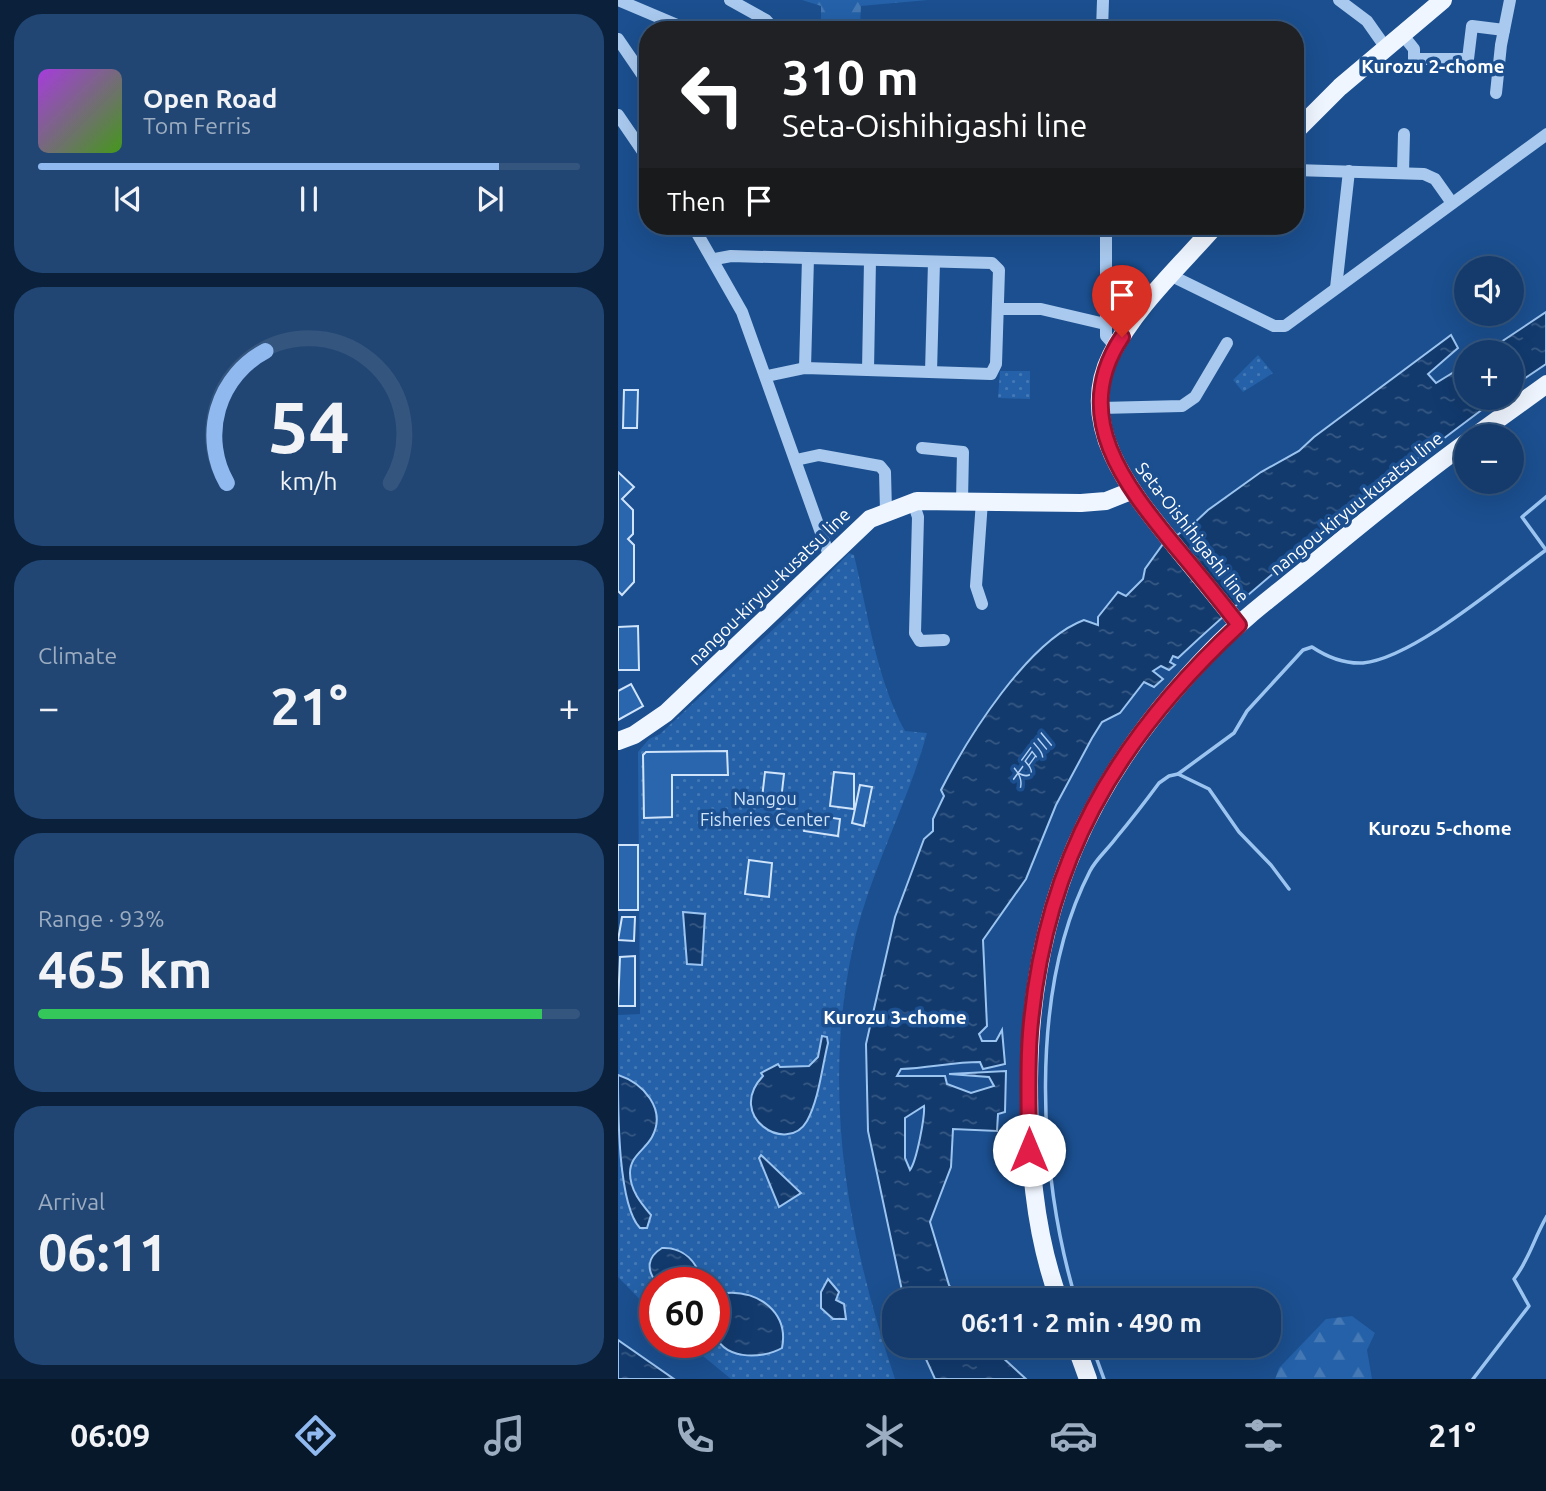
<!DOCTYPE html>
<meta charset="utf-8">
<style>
body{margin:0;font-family:Ubuntu,"Noto Sans JP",sans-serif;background:#214673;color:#f1f3f6;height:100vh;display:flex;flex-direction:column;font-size:26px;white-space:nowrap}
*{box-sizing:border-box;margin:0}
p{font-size:23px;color:#9dadc1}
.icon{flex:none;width:38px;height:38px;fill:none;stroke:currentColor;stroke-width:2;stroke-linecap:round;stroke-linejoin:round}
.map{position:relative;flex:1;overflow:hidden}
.details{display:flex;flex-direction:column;gap:14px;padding:14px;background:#0b203b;width:618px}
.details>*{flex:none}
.hud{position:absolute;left:21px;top:21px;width:665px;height:214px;border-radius:28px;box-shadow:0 7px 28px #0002,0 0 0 2px #33557e;background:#202124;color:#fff;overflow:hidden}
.controls{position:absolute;left:836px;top:256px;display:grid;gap:14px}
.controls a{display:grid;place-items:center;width:70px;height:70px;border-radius:50%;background:#143b6b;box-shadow:0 7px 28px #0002,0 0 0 2px #33557e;font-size:35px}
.speed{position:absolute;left:21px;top:1267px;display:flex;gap:14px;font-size:35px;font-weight:700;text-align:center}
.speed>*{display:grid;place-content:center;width:91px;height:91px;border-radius:50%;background:#143b6b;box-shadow:0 7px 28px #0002,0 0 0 2px #33557e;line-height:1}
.speed .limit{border:10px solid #d22;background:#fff;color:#111}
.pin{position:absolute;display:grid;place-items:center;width:60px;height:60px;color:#fff;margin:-72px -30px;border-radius:50% 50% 50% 0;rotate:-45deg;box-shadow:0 0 7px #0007}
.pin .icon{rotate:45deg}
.me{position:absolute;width:77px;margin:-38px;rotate:0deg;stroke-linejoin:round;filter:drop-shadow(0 0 5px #0008)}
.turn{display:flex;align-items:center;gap:24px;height:147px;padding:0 28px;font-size:32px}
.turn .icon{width:91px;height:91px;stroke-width:2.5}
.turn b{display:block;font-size:49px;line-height:60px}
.then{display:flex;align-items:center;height:66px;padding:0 28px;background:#0003;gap:14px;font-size:26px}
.big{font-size:52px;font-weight:700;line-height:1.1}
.details .tile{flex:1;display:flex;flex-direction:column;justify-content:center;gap:10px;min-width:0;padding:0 24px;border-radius:28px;background:#214673}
.details .dial{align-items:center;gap:0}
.dial svg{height:182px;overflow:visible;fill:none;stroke:#33557e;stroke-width:7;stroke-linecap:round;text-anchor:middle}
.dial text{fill:#f1f3f6;stroke:none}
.song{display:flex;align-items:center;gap:21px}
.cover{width:84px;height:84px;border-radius:10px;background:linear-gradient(135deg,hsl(280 70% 55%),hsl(100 70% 35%))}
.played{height:7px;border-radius:4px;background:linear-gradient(90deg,#90b9f0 85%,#33557e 85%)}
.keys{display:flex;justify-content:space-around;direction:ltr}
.heat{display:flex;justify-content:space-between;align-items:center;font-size:38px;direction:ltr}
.charge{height:10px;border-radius:5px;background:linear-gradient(90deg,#34c759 93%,#33557e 0)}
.trip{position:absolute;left:264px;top:1288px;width:399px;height:70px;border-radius:28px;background:#143b6b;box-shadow:0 7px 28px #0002,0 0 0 2px #33557e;font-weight:700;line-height:70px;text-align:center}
.tabs{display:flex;height:112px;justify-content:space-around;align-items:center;background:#08182b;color:#9dadc1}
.tabs .icon{width:49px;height:49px}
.tabs .selected{color:#90b9f0}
.tabs b{font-size:32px;color:#f1f3f6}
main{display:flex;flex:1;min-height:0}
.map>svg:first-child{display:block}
.grass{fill:url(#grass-dots)}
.forest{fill:url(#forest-firs)}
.water{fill:url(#water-ripples);stroke:#9cc4f0;stroke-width:2;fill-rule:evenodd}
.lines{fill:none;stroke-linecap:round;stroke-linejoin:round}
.stream{stroke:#9cc4f0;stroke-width:3.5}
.building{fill:#2a66ad;stroke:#cfe3fa;stroke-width:2}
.minor{stroke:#a9c9ee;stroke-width:12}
.major{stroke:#f0f6ff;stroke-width:18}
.route-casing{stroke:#92132f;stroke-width:18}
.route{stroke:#e11d48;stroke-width:12}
.labels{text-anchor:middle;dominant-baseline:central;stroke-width:7;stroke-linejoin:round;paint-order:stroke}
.street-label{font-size:18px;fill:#fff;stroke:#1b4f8f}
.park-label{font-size:18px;fill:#cfe3fa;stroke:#1b4f8f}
.neighbourhood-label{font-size:19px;font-weight:bold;fill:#fff;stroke:#1b4f8f}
.water-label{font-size:19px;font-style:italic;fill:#b5d3f5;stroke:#1b4f8f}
</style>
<main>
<section class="details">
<div class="tile">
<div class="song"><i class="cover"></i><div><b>Open Road</b><p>Tom Ferris</p></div></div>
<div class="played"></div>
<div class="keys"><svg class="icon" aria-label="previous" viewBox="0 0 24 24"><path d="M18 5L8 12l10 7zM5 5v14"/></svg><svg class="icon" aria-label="pause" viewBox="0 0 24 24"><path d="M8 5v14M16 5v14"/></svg><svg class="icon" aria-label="next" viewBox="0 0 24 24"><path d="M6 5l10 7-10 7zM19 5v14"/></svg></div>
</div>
<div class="tile dial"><svg viewBox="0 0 100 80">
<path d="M14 69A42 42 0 1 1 86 69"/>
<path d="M14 69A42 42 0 0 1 31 11" stroke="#90b9f0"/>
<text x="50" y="56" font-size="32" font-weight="700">54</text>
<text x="50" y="72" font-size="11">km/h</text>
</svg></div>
<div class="tile"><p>Climate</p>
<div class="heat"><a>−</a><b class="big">21°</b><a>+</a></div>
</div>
<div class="tile"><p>Range · 93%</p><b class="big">465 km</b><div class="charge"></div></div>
<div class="tile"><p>Arrival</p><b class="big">06:11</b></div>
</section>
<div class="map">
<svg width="929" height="1379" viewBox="0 0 929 1379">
<defs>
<pattern id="grass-dots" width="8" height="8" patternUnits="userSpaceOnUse" patternTransform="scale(1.75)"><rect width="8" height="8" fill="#2461a8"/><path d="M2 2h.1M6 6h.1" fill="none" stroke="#4579b5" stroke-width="1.8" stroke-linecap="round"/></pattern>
<pattern id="forest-firs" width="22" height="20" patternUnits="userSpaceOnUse" patternTransform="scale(1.75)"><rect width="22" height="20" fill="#2461a8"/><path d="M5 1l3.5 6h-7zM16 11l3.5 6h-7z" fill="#4579b5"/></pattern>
<pattern id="water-ripples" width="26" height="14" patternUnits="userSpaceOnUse" patternTransform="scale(1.75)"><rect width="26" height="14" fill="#123a6d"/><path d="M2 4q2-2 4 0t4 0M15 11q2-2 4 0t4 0" fill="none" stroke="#365883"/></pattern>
</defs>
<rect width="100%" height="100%" fill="#1b4f8f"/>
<g class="grass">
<polygon points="640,355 655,373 625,392 615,380"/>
<polygon points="382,371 412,371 412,399 380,398"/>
<path d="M 231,553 L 236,555 C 250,613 258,678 287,731 L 309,733 C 289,806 251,873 235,947 C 203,1093 230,1240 277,1379 L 113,1379 L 68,1342 L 96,1342 L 96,1283 L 37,1283 L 37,1315 L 0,1277 L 0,1015 L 22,1014 L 20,752 L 31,739 L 42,734 L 175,611 Z"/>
</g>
<g class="forest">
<polygon points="184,0 310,0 243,6 242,25 203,19 203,6"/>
<polygon points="734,1316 757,1333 749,1350 754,1379 657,1379 661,1368 708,1319"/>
</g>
<g class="water">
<polygon points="928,312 928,364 894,387 894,352 868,352"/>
<path d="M 833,335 L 840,348 L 810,374 L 818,383 L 849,364 L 849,397 L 881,397 C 771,479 660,564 560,658 L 555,656 L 552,662 L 557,665 L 551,670 L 543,666 L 535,671 L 545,679 L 536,687 L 526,682 L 502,713 L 484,722 L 474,738 L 438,805 L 408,879 L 365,940 L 369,1026 L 361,1034 L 364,1041 L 378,1041 L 384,1030 L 387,1064 L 365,1069 L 362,1062 C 335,1062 311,1068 283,1069 L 279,1076 L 327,1076 L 329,1084 L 353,1093 L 376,1086 L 371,1077 L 331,1074 L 388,1071 L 387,1112 L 380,1114 L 379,1131 L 335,1129 L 333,1167 L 312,1222 L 331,1285 L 341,1300 L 286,1300 L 250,1131 L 248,1044 L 277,917 L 306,839 L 315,831 L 315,819 L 326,796 L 323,790 C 350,737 410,641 466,620 L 480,625 L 480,617 L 500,592 L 508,596 L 525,579 L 527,569 L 545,544 L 573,526 L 590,510 L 643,472 L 681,451 L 696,437 ZM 306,1106 C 307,1116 299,1160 292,1170 L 287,1158 L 287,1118 Z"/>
<polygon points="65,912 87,914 84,965 69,964"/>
<path d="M 204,1036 L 209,1037 L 210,1043 C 204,1067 201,1099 189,1121 C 169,1156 107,1116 145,1076 L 143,1073 L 160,1064 L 162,1067 L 191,1066 L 200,1057 Z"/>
<path d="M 0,1075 C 25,1083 49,1109 34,1137 C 27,1150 12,1156 12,1173 C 12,1190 23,1203 33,1215 L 29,1228 L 22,1228 C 0,1205 0,1113 0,1075 Z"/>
<polygon points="143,1155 183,1193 161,1207 141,1158"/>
<path d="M 44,1248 C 66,1247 79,1262 85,1283 L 39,1283 C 28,1270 29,1257 44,1248 Z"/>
<polygon points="210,1279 221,1292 218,1300 226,1304 228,1319 215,1319 203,1308 203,1292"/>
<path d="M 108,1293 C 141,1290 171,1313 164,1348 C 143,1360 103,1360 96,1331 C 94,1321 96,1307 96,1296 Z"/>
<polygon points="0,1340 56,1379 0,1379"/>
<polygon points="302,1346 372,1346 408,1379 317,1379"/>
</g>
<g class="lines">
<g class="stream">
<polyline points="560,774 591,789 621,832 653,865 671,889"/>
<path d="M 458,1300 C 420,1175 410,991 472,871 C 478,859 490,849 498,838 C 513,820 527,802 541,783 L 551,776 L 560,774 L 616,733 L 629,711 L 685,650 L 694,647 C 709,657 726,664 745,663 C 796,658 885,581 928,550 L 904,517 L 929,496"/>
<polyline points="474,1346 486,1379"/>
<path d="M 855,1379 L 911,1306 L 896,1279 C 911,1260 916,1238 929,1216"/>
</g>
</g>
<g class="building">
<polygon points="6,390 20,390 19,428 5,428"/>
<polygon points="0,472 16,487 4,499 15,510 15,534 10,539 16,545 16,582 4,595 0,591"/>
<polygon points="20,626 21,670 0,670 0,627"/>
<polygon points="13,684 25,706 0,720 0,691"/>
<polygon points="109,751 110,775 54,775 54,817 26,818 25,755 28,752"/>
<polygon points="147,772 166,774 162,809 143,807"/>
<polygon points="216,772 236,774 236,809 212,806"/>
<polygon points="242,785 254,787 246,826 234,823"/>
<polygon points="188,814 222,819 220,836 186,831"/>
<rect x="0" y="845" width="20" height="65"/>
<polygon points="131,860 154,863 151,897 127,894"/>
<polygon points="4,917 17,917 16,941 0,940"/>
<polygon points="17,956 17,1006 0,1006 2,957"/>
</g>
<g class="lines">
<g class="minor">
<polyline points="0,0 71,30"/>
<polyline points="112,0 148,20 157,30"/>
<polyline points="721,0 749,21 768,48"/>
<polyline points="266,30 266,27"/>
<polyline points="484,30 485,0"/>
<polyline points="784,34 796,49 796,59 850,59 854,26 886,30"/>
<polyline points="0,39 30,83"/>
<polyline points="878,93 883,45 892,0"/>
<polyline points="0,115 30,159"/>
<polyline points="677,170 806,174 817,179 834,203"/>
<polyline points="785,173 786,134"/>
<polyline points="75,226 124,312 212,558"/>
<polyline points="488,226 488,336 497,346"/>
<polyline points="97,259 113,256 374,263 381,270 378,364 373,374 187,368 149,376"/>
<polyline points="554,276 656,326 667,326 929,134"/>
<polyline points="718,288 731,171"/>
<polyline points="380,309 423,309 487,324"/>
<polyline points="187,368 190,258"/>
<polyline points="250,370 252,260"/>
<polyline points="313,372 316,262"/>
<polyline points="483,408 564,406 577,397 609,343"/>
<polyline points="304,448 345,452 344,501"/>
<polyline points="178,460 201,455 262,466 267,472 268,511"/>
<polyline points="295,502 300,517 297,633 302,641 326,640"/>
<polyline points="364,604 358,586 364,501"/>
</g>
<g class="major">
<polyline points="677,132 722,87 825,0"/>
<path d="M 597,226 C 562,266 517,307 493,355 C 457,426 515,494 557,546 C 578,572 600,598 621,625"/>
<polyline points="857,436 929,384"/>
<polyline points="0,741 16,735 48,713 252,519 299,501 463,503 488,501 513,491"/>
<path d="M 441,1300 C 415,1229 411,1156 411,1081 C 412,905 472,775 594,650 C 624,619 658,594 691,567 C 743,524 794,482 849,442"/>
<polyline points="458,1346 470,1379"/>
</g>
</g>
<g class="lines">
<defs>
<path id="route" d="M 411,1150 C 411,1111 409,1072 412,1033 C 426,862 497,740 621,625 C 600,598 579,572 557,546 C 507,485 451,416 504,337"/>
</defs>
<use href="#route" class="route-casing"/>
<use href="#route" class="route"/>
</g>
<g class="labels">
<g class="street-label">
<text transform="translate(738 503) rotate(-39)">nangou-kiryuu-kusatsu line</text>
<text transform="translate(575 532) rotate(52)">Seta-Oishihigashi line</text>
<text transform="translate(151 586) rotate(-44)">nangou-kiryuu-kusatsu line</text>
</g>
<g class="park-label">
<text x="147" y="798">Nangou<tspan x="147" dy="21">Fisheries Center</tspan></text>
</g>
<g class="neighbourhood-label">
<text x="815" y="66">Kurozu 2-chome</text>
<text x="822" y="828">Kurozu 5-chome</text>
<text x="277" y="1017">Kurozu 3-chome</text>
</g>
<g class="water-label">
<text transform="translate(412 761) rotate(-54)">大戸川</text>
</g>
</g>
</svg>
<div class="controls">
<a><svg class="icon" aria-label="sound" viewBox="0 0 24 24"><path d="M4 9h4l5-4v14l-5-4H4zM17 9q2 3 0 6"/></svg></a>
<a>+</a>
<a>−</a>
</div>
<div class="speed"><div class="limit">60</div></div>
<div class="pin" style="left:504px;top:337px;background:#d93025"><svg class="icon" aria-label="arrive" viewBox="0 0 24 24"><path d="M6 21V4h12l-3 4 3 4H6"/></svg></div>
<svg class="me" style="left:411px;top:1150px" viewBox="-20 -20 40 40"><circle r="19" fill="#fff"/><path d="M0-13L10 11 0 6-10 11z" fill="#e11d48"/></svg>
<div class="trip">06:11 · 2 min · 490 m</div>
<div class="hud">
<div class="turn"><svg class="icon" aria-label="left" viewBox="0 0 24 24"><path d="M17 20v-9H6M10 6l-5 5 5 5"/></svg><div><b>310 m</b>Seta-Oishihigashi line</div></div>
<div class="then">Then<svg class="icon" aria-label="arrive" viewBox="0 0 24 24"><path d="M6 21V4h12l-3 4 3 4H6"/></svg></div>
</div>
</div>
</main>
<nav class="tabs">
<b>06:09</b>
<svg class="icon selected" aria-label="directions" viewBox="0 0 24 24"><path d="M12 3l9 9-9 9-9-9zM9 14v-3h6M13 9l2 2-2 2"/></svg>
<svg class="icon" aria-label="music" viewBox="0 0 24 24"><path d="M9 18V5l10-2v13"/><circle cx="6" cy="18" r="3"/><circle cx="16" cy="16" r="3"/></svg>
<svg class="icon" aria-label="phone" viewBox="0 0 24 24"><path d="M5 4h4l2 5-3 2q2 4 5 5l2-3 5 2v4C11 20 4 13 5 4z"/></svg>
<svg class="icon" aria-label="climate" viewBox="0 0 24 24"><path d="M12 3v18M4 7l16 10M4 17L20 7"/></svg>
<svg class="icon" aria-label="car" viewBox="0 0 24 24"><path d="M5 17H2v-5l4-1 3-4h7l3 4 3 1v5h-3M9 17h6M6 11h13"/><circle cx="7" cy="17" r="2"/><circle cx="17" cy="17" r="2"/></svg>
<svg class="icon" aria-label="filters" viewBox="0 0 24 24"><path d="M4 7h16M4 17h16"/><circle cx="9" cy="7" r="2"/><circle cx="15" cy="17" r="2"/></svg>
<b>21°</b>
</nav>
